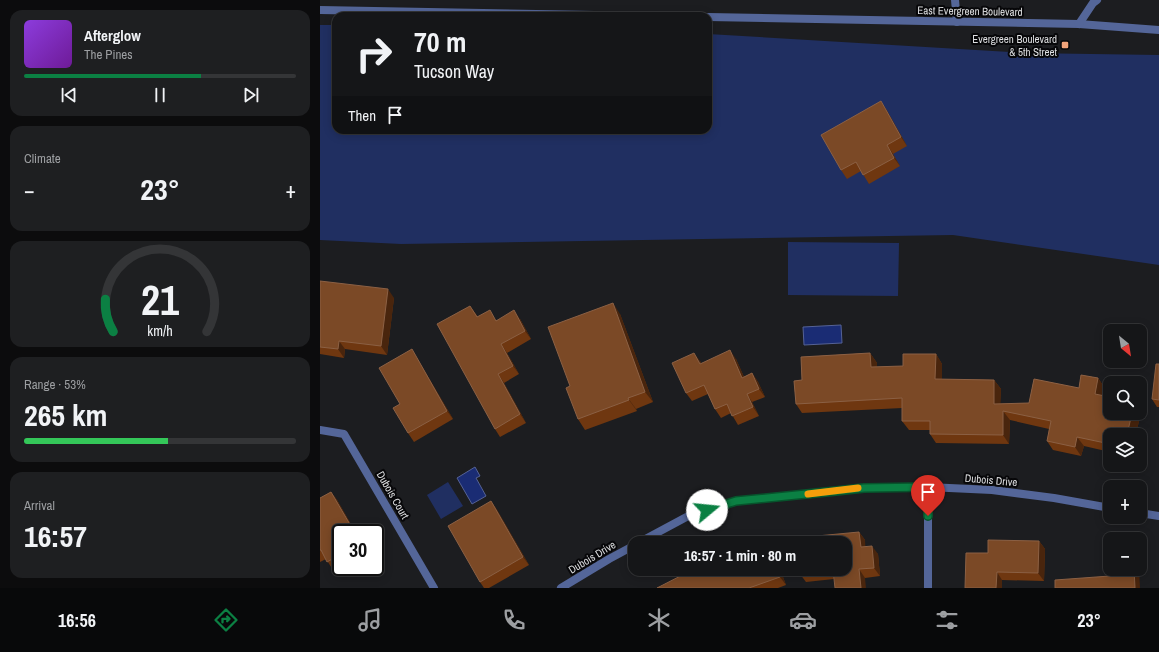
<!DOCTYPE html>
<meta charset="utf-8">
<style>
body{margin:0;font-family:"Archivo Narrow",sans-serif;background:#1e1f21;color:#f1f3f6;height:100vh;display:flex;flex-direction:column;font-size:15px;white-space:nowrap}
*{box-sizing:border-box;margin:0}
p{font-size:13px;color:#9d9fa2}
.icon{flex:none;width:22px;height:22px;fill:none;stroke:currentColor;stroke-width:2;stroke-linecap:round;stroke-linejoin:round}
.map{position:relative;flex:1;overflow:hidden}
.drawer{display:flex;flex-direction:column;gap:10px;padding:10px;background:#0c0c0d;width:320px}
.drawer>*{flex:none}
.banner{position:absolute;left:12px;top:12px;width:380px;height:122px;border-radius:12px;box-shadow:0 2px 10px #0003,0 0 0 1px #343537;background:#151618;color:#f1f3f6;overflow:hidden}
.needle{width:26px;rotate:150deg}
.tools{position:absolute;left:783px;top:324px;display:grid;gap:8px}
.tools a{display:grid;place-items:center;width:44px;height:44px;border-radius:8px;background:#151618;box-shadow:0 2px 10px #0003,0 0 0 1px #343537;font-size:20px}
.speed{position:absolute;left:12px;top:524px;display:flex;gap:8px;font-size:20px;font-weight:700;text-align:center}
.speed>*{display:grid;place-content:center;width:52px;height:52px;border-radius:50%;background:#151618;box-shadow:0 2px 10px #0003,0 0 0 1px #343537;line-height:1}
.speed .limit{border:2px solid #111;border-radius:6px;background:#fff;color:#111}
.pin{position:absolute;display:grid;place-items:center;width:34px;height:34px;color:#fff;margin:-41px -17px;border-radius:50% 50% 50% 0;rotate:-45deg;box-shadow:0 0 4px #0007}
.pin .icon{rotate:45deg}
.me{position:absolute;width:44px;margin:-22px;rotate:73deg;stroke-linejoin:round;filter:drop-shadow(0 0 3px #0008)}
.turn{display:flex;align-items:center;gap:14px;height:84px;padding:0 16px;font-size:18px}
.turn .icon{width:52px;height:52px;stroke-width:2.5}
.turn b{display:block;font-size:28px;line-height:34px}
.then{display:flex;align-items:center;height:38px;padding:0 16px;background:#0003;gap:8px;font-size:15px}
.big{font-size:30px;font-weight:700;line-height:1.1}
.drawer .card{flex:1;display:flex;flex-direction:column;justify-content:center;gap:6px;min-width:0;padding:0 14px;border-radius:12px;background:#1e1f21}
.drawer .dial{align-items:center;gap:0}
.dial svg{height:104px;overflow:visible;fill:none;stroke:#343537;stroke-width:7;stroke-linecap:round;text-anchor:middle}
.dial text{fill:#f1f3f6;stroke:none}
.song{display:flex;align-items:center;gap:12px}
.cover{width:48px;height:48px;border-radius:6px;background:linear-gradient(135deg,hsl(270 70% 55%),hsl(280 70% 35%))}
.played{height:4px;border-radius:2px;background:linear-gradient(90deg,#0b8043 65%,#343537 65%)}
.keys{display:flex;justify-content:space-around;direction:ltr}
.heat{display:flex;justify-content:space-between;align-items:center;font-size:22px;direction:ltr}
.charge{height:6px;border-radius:3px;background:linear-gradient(90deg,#34c759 53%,#343537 0)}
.trip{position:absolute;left:308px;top:536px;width:224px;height:40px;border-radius:12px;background:#151618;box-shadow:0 2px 10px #0003,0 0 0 1px #343537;font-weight:700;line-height:40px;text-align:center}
.dock{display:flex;height:64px;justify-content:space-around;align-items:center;background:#08090a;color:#9d9fa2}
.dock .icon{width:28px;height:28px}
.dock .selected{color:#0b8043}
.dock b{font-size:18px;color:#f1f3f6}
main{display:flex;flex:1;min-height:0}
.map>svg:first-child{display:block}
.green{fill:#202f61}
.water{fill:#1a2c74;stroke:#556295}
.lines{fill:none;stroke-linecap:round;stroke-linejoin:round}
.service{stroke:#546699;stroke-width:8}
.minor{stroke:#546699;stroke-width:8}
.tertiary{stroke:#546699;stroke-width:8}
.wall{fill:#6f3710}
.shaded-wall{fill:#49250d}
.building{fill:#7b4926;stroke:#8b6044}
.route-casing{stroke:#07532c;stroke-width:10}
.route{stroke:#0b8043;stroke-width:7}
.slow{stroke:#f59e0b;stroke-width:7}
.poi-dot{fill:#f0a279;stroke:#070709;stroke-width:1.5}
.labels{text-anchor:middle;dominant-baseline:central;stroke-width:4;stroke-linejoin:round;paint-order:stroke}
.street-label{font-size:11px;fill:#dedfe1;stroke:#070709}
.poi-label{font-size:11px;fill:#dedfe1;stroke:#070709;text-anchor:end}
</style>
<main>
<section class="drawer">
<div class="card">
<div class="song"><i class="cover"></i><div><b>Afterglow</b><p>The Pines</p></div></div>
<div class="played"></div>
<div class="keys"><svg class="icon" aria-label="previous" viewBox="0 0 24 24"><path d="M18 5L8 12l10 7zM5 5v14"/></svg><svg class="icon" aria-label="pause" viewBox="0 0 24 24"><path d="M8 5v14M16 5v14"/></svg><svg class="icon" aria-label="next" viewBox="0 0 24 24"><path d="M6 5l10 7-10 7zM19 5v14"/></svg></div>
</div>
<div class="card"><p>Climate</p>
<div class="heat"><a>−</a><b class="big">23°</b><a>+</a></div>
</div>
<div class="card dial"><svg viewBox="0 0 100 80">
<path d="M14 69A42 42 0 1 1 86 69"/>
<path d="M14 69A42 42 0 0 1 8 44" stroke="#0b8043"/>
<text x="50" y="56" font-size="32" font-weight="700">21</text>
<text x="50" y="72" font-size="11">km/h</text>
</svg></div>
<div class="card"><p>Range · 53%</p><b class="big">265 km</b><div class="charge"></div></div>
<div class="card"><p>Arrival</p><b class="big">16:57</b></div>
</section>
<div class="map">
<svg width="839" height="588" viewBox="0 0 839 588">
<rect width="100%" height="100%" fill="#1c1d20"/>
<g class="green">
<polygon points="0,25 16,25 16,130 388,130 388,34 705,53 839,55 839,265 633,235 81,244 0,240"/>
<polygon points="468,242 579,243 578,296 468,295"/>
<polygon points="128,482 143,506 121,519 107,495"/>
</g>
<g class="water">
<polygon points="521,325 522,343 484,345 483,327"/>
<polygon points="155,467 160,476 156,478 166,496 152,504 137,478"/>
</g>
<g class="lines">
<polyline class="service" points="635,0 637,22"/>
<g class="minor">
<polyline points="0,430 24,434 114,588"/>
<polyline points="820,513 839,516"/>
<polyline points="318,543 372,514 415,501 545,488 608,487 672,490 734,498 790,508"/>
<polyline points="241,588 289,559 315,545"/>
<polyline points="608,588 608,487"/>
</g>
<g class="tertiary">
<polyline points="0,10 332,16"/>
<polyline points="388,17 759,24 839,30"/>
<polyline points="759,24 773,3 777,0"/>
</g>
</g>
<g class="wall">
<polygon points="566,109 587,146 573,154 580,166 549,184 541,171 527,179 521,170"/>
<polygon points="0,281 74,298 67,355 25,349 24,358 0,354"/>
<polygon points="150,306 158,317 176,320 200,319 211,339 187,353 199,374 184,383 206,423 180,437 175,429"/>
<polygon points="300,314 333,402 316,409 317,411 265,430 258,419 250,386"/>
<polygon points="550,353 557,363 557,367 583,366 583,354 616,354 622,364 622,379 674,380 681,389 680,404 709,403 714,379 759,388 761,375 778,378 784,387 783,395 790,397 790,413 820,413 820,410 821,411 816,435 790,435 790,452 764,446 761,456 733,450 727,441 729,429 690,420 689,444 616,443 610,434 610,430 589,430 582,421 582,408 482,413 476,404 474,381 482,380 481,357"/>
<polygon points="97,358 133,419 94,442 88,433 80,404"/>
<polygon points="416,359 424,377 432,373 438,382 445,397 432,402 439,416 418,425 411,413 401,418 395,409 388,394 372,401 366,393 380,361 381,363"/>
<polygon points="839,364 839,407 837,407 832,399"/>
<polygon points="11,492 17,500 36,533 21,533 21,566 13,570 6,559 0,562 0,498"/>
<polygon points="171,501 177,510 209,565 169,588 164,588 160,582"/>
<polygon points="539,532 545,540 545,546 558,554 560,576 545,578 514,579 486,582 480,574"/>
<polygon points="719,541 725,549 724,581 682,580 682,588 645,588 668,553"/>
<polygon points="460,569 466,585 458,588 337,588"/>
</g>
<g class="shaded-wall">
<polygon points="561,101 566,109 587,146 581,137"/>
<polygon points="567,145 573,154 580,166 574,158"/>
<polygon points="68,289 74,298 67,355 61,346"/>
<polygon points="293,303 300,314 333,402 325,392"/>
<polygon points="194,310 200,319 211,339 205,331"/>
<polygon points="19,341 25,349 24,358 18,349"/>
<polygon points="181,344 187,353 199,374 193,366"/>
<polygon points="92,349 97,358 133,419 127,411"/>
<polygon points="410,350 416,359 428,386 422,378"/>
<polygon points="374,353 380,361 385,373 380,364"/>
<polygon points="550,353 557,363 557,376 551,367"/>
<polygon points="616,354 622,364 622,388 615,379"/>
<polygon points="432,373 438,382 445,397 439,389"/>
<polygon points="178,374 184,383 206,423 200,414"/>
<polygon points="778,378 784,387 781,403 775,394"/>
<polygon points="674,380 681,389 680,413 674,404"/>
<polygon points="427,394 432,402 439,416 433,407"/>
<polygon points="308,398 316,409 317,411 309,400"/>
<polygon points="820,410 821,411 816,435 807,435 812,413 820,413"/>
<polygon points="683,411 690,420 689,444 683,435"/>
<polygon points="757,437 764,446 761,456 755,447"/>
<polygon points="11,492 17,500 36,533 35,533"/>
<polygon points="171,501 177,510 209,565 203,557"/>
<polygon points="539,532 545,540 546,555 541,547"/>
<polygon points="719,541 725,549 724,581 718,573"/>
<polygon points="552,546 558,554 560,576 554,568"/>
<polygon points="457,569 460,569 466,585 460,577"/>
<polygon points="539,569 545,578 546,588 541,588"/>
<polygon points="814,569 819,569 820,588 815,588"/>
<polygon points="677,572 682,580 682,588 676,588"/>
</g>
<g class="building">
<polygon points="561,101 581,137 567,145 574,158 543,175 536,162 521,170 501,135"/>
<polygon points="0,281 68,289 61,346 19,341 18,349 0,347"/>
<polygon points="293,303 325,392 308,398 309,400 258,419 246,388 250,386 228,327"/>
<polygon points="150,306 157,317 170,310 176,321 194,310 205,331 181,344 193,366 178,374 200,414 175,429 117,324"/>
<polygon points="92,349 127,411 88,433 73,408 80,404 59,368"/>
<polygon points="410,350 422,378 432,373 439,389 427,394 433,407 412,416 407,404 395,409 384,385 366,393 352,363 374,353 380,364"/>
<polygon points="550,353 551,367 583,366 583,354 616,354 615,379 674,380 674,404 709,403 714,379 759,388 761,375 778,378 775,394 790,397 790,413 812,413 807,435 790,435 790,444 757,437 755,447 727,441 731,421 683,411 683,435 610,434 610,421 582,421 582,398 476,404 474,381 482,380 481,357"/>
<polygon points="836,364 839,364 839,400 832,399"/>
<polygon points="11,492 35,533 21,533 21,554 7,562 1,550 0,550 0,498"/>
<polygon points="171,501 203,557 160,582 128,526"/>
<polygon points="539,532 541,547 552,546 554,568 539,569 541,588 515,588 513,570 480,574 479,569 525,569 525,543 476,543 476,538"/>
<polygon points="668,540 719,541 718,573 677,572 676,588 645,588 646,553 668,553"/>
<polygon points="790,561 790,569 814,569 815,588 735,588 735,580 790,576"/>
<polygon points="374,569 457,569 460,577 429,588 337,588"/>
</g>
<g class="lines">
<defs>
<polyline id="route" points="387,510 416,501 516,491 544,488 608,487 608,516"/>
</defs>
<use href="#route" class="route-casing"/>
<use href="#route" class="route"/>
<polyline class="slow" points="488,494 538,488"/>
</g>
<rect class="poi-dot" x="741" y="41" width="8" height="8" rx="2"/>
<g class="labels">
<g class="street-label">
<text transform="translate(650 11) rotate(1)">East Evergreen Boulevard</text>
<text transform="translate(671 480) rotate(5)">Dubois Drive</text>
<text transform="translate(73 495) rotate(60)">Dubois Court</text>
<text transform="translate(272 557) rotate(-31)">Dubois Drive</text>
</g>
<g class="poi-label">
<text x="737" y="39">Evergreen Boulevard<tspan x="737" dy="13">&amp; 5th Street</tspan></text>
</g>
</g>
</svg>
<div class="tools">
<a><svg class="needle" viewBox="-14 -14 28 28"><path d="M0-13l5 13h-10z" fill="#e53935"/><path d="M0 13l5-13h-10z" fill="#9d9fa2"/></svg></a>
<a><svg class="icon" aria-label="search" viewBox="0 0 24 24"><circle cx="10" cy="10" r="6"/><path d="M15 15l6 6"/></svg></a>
<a><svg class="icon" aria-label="layers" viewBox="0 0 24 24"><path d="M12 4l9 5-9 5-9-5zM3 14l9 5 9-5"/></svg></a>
<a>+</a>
<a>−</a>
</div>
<div class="speed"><div class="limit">30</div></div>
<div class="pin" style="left:608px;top:516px;background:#d93025"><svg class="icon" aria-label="arrive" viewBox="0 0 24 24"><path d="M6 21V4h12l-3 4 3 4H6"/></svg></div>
<svg class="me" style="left:387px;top:510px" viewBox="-20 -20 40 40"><circle r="19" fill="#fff"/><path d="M0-13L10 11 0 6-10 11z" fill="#0b8043"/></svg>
<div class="trip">16:57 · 1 min · 80 m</div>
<div class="banner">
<div class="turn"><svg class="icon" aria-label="right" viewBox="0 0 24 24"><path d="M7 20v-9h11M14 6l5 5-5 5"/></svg><div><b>70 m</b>Tucson Way</div></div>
<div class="then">Then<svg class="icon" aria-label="arrive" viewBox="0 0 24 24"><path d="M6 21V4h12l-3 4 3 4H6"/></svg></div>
</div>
</div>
</main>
<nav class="dock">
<b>16:56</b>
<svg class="icon selected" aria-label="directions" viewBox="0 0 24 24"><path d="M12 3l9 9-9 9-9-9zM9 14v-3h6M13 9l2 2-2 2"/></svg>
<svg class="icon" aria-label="music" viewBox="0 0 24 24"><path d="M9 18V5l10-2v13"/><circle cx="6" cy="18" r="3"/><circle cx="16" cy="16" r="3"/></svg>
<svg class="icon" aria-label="phone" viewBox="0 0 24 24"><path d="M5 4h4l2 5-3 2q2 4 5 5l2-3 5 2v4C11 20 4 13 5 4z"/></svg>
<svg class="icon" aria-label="climate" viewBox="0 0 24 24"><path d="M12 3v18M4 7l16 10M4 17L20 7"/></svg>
<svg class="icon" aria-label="car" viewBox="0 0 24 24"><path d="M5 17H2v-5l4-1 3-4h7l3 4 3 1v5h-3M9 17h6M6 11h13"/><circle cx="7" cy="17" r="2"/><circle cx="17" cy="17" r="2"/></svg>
<svg class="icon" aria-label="filters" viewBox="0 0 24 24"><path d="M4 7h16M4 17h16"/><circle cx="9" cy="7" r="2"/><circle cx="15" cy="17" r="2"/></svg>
<b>23°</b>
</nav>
